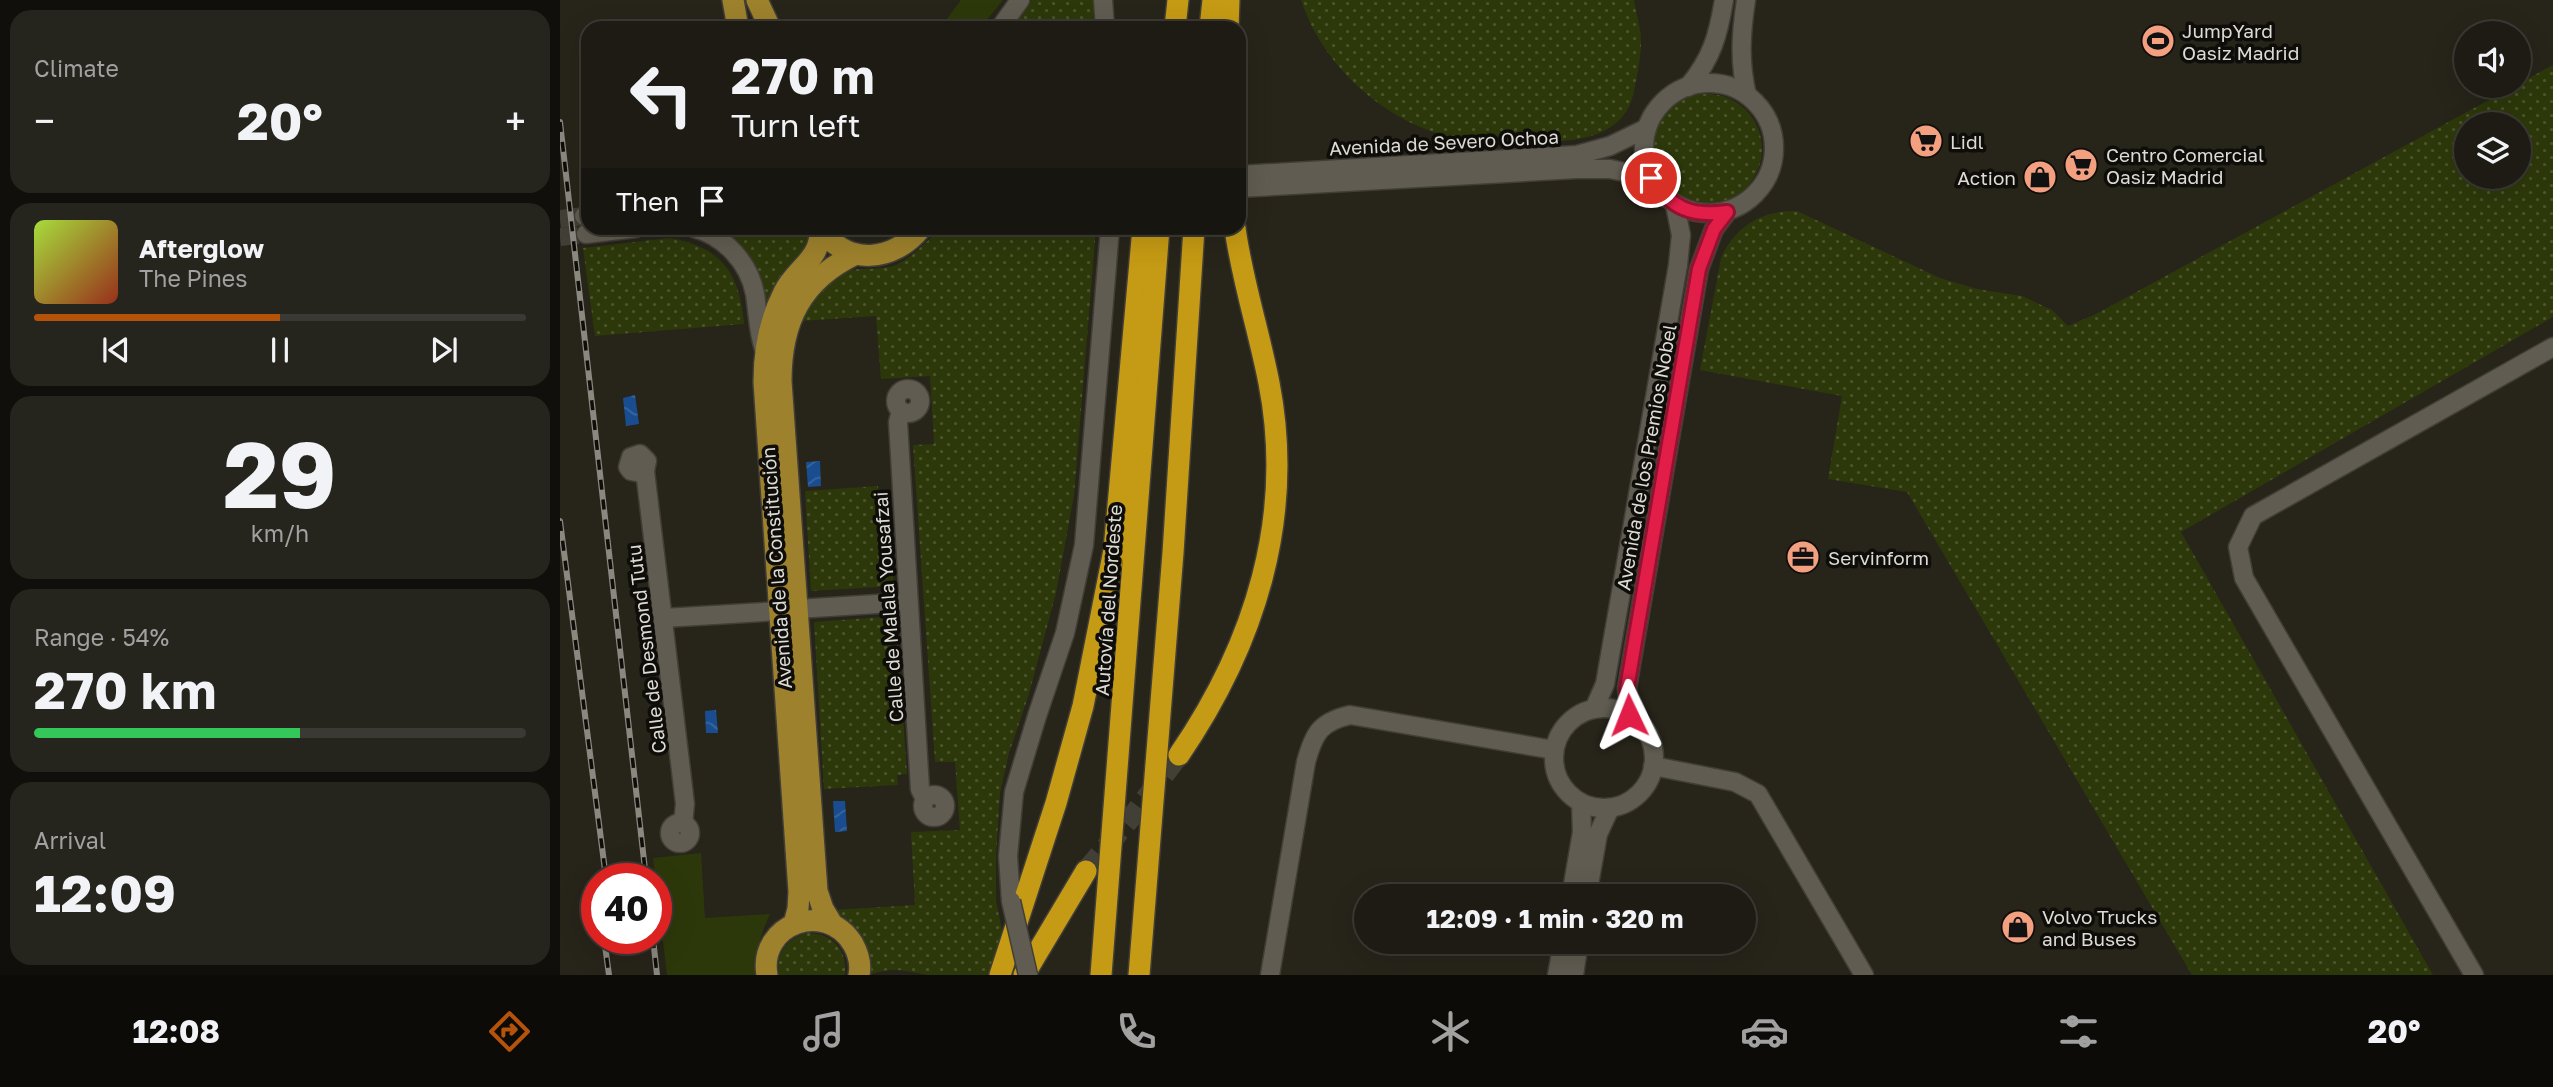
<!DOCTYPE html>
<meta charset="utf-8">
<style>
body{margin:0;font-family:"Golos Text",sans-serif;background:#25241d;color:#f1f3f6;height:100vh;display:flex;flex-direction:column;font-size:26px;white-space:nowrap}
*{box-sizing:border-box;margin:0}
p{font-size:23px;color:#a0a1a0}
.icon{flex:none;width:38px;height:38px;fill:none;stroke:currentColor;stroke-width:2;stroke-linecap:round;stroke-linejoin:round}
.map{position:relative;flex:1;overflow:hidden}
.panel{display:flex;flex-direction:column;gap:10px;padding:10px;background:#100f0b;width:560px}
.panel>*{flex:none}
.hud{position:absolute;left:21px;top:21px;width:665px;height:214px;border-radius:21px;box-shadow:0 7px 28px #0002,0 0 0 2px #3b3934;background:#1d1b14;color:#f1f3f6;overflow:hidden}
.buttons{position:absolute;left:1894px;top:21px;display:grid;gap:14px}
.buttons a{display:grid;place-items:center;width:77px;height:77px;border-radius:50%;background:#1d1b14;box-shadow:0 7px 28px #0002,0 0 0 2px #3b3934;font-size:35px}
.speed{position:absolute;left:21px;top:863px;display:flex;gap:14px;font-size:35px;font-weight:700;text-align:center}
.speed>*{display:grid;place-content:center;width:91px;height:91px;border-radius:50%;background:#1d1b14;box-shadow:0 7px 28px #0002,0 0 0 2px #3b3934;line-height:1}
.speed .limit{border:10px solid #d22;background:#fff;color:#111}
.pin{position:absolute;display:grid;place-items:center;width:60px;height:60px;color:#fff;margin:-30px;border:4px solid #fff;border-radius:50%;box-shadow:0 2px 7px #0007}
.me{position:absolute;width:77px;margin:-38px;rotate:358deg;stroke-linejoin:round;filter:drop-shadow(0 0 5px #0008)}
.turn{display:flex;align-items:center;gap:24px;height:147px;padding:0 35px;font-size:32px}
.turn .icon{width:91px;height:91px;stroke-width:2.5}
.turn b{display:block;font-size:49px;line-height:60px}
.then{display:flex;align-items:center;height:66px;padding:0 35px;background:#0003;gap:14px;font-size:26px}
.big{font-size:52px;font-weight:700;line-height:1.1}
.panel .widget{flex:1;display:flex;flex-direction:column;justify-content:center;gap:10px;min-width:0;padding:0 24px;border-radius:21px;background:#25241d}
.panel .dial{align-items:center;gap:0}
.dial b{font-size:91px;line-height:1}
.song{display:flex;align-items:center;gap:21px}
.cover{width:84px;height:84px;border-radius:10px;background:linear-gradient(135deg,hsl(80 70% 55%),hsl(10 70% 35%))}
.played{height:7px;border-radius:4px;background:linear-gradient(90deg,#b45309 50%,#3b3934 50%)}
.keys{display:flex;justify-content:space-around;direction:ltr}
.heat{display:flex;justify-content:space-between;align-items:center;font-size:38px;direction:ltr}
.charge{height:10px;border-radius:5px;background:linear-gradient(90deg,#34c759 54%,#3b3934 0)}
.trip{position:absolute;left:794px;top:884px;width:402px;height:70px;border-radius:35px;background:#1d1b14;box-shadow:0 7px 28px #0002,0 0 0 2px #3b3934;font-weight:700;line-height:70px;text-align:center}
.menu{display:flex;height:112px;justify-content:space-around;align-items:center;background:#0c0b08;color:#a0a1a0}
.menu .icon{width:49px;height:49px}
.menu .on{color:#b45309}
.menu b{font-size:32px;color:#f1f3f6}
main{display:flex;flex:1;min-height:0}
.map>svg:first-child{display:block}
.grass{fill:url(#grass-dots);fill-rule:evenodd}
.park{fill:#2d380a}
.water{fill:url(#water-waves)}
.lines{fill:none;stroke-linecap:round;stroke-linejoin:round}
.minor-tunnel{stroke:#423f36;stroke-width:18;stroke-dasharray:18 9;stroke-linecap:butt}
.highway-tunnel{stroke:#423f36;stroke-width:21;stroke-dasharray:21 10;stroke-linecap:butt}
.minor-casing{stroke:#413e37;stroke-width:21}
.major-casing{stroke:#413e37;stroke-width:24}
.highway-casing{stroke:#413e37;stroke-width:24}
.minor{stroke:#605c51;stroke-width:18}
.major{stroke:#9d812c;stroke-width:21}
.highway{stroke:#c59a14;stroke-width:21}
.rail-casing{stroke:#8b8880;stroke-width:6}
.rail{stroke:#0f0d09;stroke-width:3.5;stroke-dasharray:10;stroke-linecap:butt}
.minor-bridge-casing{stroke:#413e37;stroke-width:21;stroke-linecap:butt}
.minor-bridge{stroke:#605c51;stroke-width:18}
.route-casing{stroke:#92132f;stroke-width:18}
.route{stroke:#e11d48;stroke-width:12}
.labels{text-anchor:middle;dominant-baseline:central;stroke-width:7;stroke-linejoin:round;paint-order:stroke}
.poi-label{font-size:19px;fill:#dddbd4;stroke:#0f0d09;text-anchor:start}
.street-label{font-size:19px;fill:#dddbd4;stroke:#0f0d09}
</style>
<main>
<section class="panel">
<div class="widget"><p>Climate</p>
<div class="heat"><a>−</a><b class="big">20°</b><a>+</a></div>
</div>
<div class="widget">
<div class="song"><i class="cover"></i><div><b>Afterglow</b><p>The Pines</p></div></div>
<div class="played"></div>
<div class="keys"><svg class="icon" aria-label="previous" viewBox="0 0 24 24"><path d="M18 5L8 12l10 7zM5 5v14"/></svg><svg class="icon" aria-label="pause" viewBox="0 0 24 24"><path d="M8 5v14M16 5v14"/></svg><svg class="icon" aria-label="next" viewBox="0 0 24 24"><path d="M6 5l10 7-10 7zM19 5v14"/></svg></div>
</div>
<div class="widget dial"><b>29</b><p>km/h</p></div>
<div class="widget"><p>Range · 54%</p><b class="big">270 km</b><div class="charge"></div></div>
<div class="widget"><p>Arrival</p><b class="big">12:09</b></div>
</section>
<div class="map">
<svg width="1993" height="975" viewBox="0 0 1993 975">
<defs>
<pattern id="grass-dots" width="8" height="8" patternUnits="userSpaceOnUse" patternTransform="scale(1.75)"><rect width="8" height="8" fill="#2d380a"/><path d="M2 2h.1M6 6h.1" fill="none" stroke="#4b542d" stroke-width="1.8" stroke-linecap="round"/></pattern>
<pattern id="water-waves" width="16" height="10" patternUnits="userSpaceOnUse" patternTransform="scale(1.75)"><rect width="16" height="10" fill="#194d90"/><path d="M0 5q4-4 8 0t8 0" fill="none" stroke="#3a669f"/></pattern>
</defs>
<rect width="100%" height="100%" fill="#27241a"/>
<g class="grass">
<polygon points="472,0 533,0 534,28 452,28"/>
<path d="M 741,0 L 1074,0 C 1076,14 1081,28 1081,42 C 1082,51 1074,97 1070,105 C 1054,137 1020,140 988,142 C 965,143 941,144 918,142 C 839,134 766,75 741,0 Z"/>
<path d="M 1993,65 L 1993,317 L 1621,532 L 1873,975 L 1632,975 L 1347,492 L 1268,479 L 1282,396 L 1140,370 L 1161,258 C 1175,226 1203,210 1237,211 L 1380,278 L 1417,289 L 1462,296 L 1492,310 L 1508,326 L 1536,314 ZM 1906,124 L 1958,124 L 1958,177 L 1906,177 Z"/>
<circle cx="1147" cy="149" r="55"/>
<polygon points="152,228 247,228 252,244 204,313"/>
<path d="M 383,228 L 536,228 L 514,495 L 496,593 L 469,694 L 449,753 L 440,793 L 436,855 L 436,901 L 442,930 L 428,975 C 409,975 387,975 368,975 C 344,971 334,966 309,975 C 307,939 297,933 273,910 L 355,905 L 351,832 L 400,830 L 395,762 L 375,762 L 353,445 L 374,444 L 370,376 L 321,379 L 316,316 L 240,321 C 254,298 269,271 299,269 C 310,269 326,269 336,265 C 355,256 367,239 383,228 Z"/>
<path d="M 109,238 C 161,246 180,274 184,324 L 35,336 L 23,248 Z"/>
<polygon points="318,486 319,495 328,495 334,586 251,591 245,491"/>
<polygon points="336,616 347,774 337,775 338,785 264,789 254,622"/>
<path d="M 247,933 C 273,934 287,949 285,975 L 219,975 C 215,953 227,939 247,933 Z"/>
</g>
<g class="park">
<polygon points="401,0 443,0 420,28 388,28 386,20"/>
<path d="M 141,853 L 145,918 L 210,914 C 202,930 194,957 195,975 L 107,975 L 93,858 Z"/>
</g>
<g class="water">
<polygon points="75,395 79,424 66,426 63,398"/>
<polygon points="260,461 261,486 248,487 246,462"/>
<polygon points="156,710 158,733 146,733 145,711"/>
<polygon points="273,801 285,801 287,831 275,832"/>
</g>
<g class="lines">
<g class="minor-tunnel">
<polyline points="0,219 24,216"/>
<polyline points="0,237 26,234"/>
</g>
<polyline class="highway-tunnel" points="526,871 574,814 619,755"/>
<defs>
<g id="minor">
<polyline points="543,0 545,28"/>
<path d="M 1186,0 C 1181,33 1179,62 1187,95"/>
<polyline points="440,28 460,0"/>
<circle cx="1149" cy="148" r="65"/>
<path d="M 1128,87 C 1152,58 1158,36 1164,0"/>
<polyline points="679,175 1017,155 1050,146 1087,128"/>
<polyline points="679,188 1017,169 1050,169 1091,178"/>
<polyline points="24,216 28,216"/>
<path d="M 134,228 C 164,236 189,262 195,294 C 198,313 198,331 204,349"/>
<polyline points="26,234 76,228"/>
<circle cx="348" cy="401" r="12"/>
<polyline points="341,411 338,422 360,789 365,799"/>
<polyline points="85,471 81,473 71,471 68,467 71,457 80,454 87,461 85,471 125,804 123,824"/>
<polyline points="237,609 348,602"/>
<polyline points="104,618 219,611"/>
<circle cx="1044" cy="758" r="50"/>
<polyline points="1034,709 1045,684 1118,265 1121,235 1115,205"/>
<polyline points="1069,715 1067,688 1139,269 1154,229 1167,212"/>
<polyline points="1093,766 1175,782 1198,794 1304,975"/>
<circle cx="374" cy="806" r="11"/>
<circle cx="120" cy="833" r="10"/>
<polyline points="1011,896 1022,832 1021,803"/>
<polyline points="1027,896 1038,834 1050,808"/>
<polyline points="451,901 448,856 454,792 477,716 505,633 524,545 550,228"/>
<path d="M 710,975 L 746,762 C 754,733 760,722 790,715 L 994,750"/>
<polyline points="997,975 1003,942"/>
<polyline points="1014,975 1019,942"/>
<polyline points="1914,975 1684,578 1678,547 1693,516 1993,347"/>
</g>
<g id="major">
<polyline points="173,0 178,28"/>
<polyline points="197,0 210,28"/>
<path d="M 261,228 C 286,267 334,262 361,228"/>
<path d="M 234,924 L 238,909 L 239,892 L 204,382 C 204,350 209,321 224,292 C 237,267 262,259 260,228"/>
<path d="M 272,924 L 263,909 L 257,891 L 221,381 C 221,322 241,280 296,254"/>
<path d="M 207,975 C 198,924 266,899 293,944 C 298,953 301,965 299,975"/>
</g>
<g id="highway">
<polyline points="615,28 618,0"/>
<polyline points="650,28 653,0"/>
<polyline points="668,28 669,0"/>
<path d="M 619,755 C 695,644 735,517 709,383 C 699,331 682,280 675,228"/>
<polyline points="440,975 496,803 523,706 554,550 583,228"/>
<polyline points="464,975 526,871"/>
<polyline points="541,975 599,228"/>
<polyline points="579,975 613,553 634,228"/>
</g>
</defs>
<use href="#minor" class="minor-casing"/>
<use href="#major" class="major-casing"/>
<use href="#highway" class="highway-casing"/>
<use href="#minor" class="minor"/>
<use href="#major" class="major"/>
<use href="#highway" class="highway"/>
<defs>
<g id="rail">
<polyline points="0,122 86,878"/>
<polyline points="0,521 46,878"/>
<polyline points="44,938 49,975"/>
<polyline points="93,938 97,975"/>
</g>
</defs>
<use href="#rail" class="rail-casing"/>
<use href="#rail" class="rail"/>
<defs>
<polyline id="minor-bridge" points="451,901 468,975"/>
</defs>
<use href="#minor-bridge" class="minor-bridge-casing"/>
<use href="#minor-bridge" class="minor-bridge"/>
</g>
<g class="lines">
<defs>
<path id="route" d="M 1069,715 L 1067,688 L 1139,269 L 1154,229 L 1167,212 C 1131,217 1111,208 1091,178"/>
</defs>
<use href="#route" class="route-casing"/>
<use href="#route" class="route"/>
</g>
<defs>
<symbol id="stadium-disc" viewBox="-11 -11 22 22"><circle r="9.5" fill="#f2a07f" stroke="#0f0d09"/><path d="M0-5a6.5 5 0 1 0 0 10a6.5 5 0 1 0 0-10ZM-3.5-1.8h7v3.6h-7Z" fill="#111"/></symbol>
<symbol id="supermarket-disc" viewBox="-11 -11 22 22"><circle r="9.5" fill="#f2a07f" stroke="#0f0d09"/><path d="M-6-5.5h2.5l.6 2H6L4.5 2H-2.5L-4.4-4H-6ZM-1.5 3.2a1.3 1.3 0 1 0 .1 0ZM3 3.2a1.3 1.3 0 1 0 .1 0Z" fill="#111"/></symbol>
<symbol id="shop-disc" viewBox="-11 -11 22 22"><circle r="9.5" fill="#f2a07f" stroke="#0f0d09"/><path d="M-5-2.5h2.3a2.7 3.5 0 0 1 5.4 0H5L5.5 6h-11ZM-1.5-2.5h3a1.5 2.3 0 0 0-3 0Z" fill="#111"/></symbol>
<symbol id="office-disc" viewBox="-11 -11 22 22"><circle r="9.5" fill="#f2a07f" stroke="#0f0d09"/><path d="M-6-3h4V-5.5h4V-3h4V5H-6ZM-1-4.5V-3h2v-1.5ZM-6 0V1H6V0Z" fill="#111"/></symbol>
</defs>
<g fill-rule="evenodd">
<use href="#stadium-disc" x="1579" y="22" width="38" height="38"/>
<use href="#supermarket-disc" x="1347" y="122" width="38" height="38"/>
<use href="#supermarket-disc" x="1502" y="146" width="38" height="38"/>
<use href="#shop-disc" x="1461" y="158" width="38" height="38"/>
<use href="#office-disc" x="1224" y="538" width="38" height="38"/>
<use href="#shop-disc" x="1439" y="908" width="38" height="38"/>
</g>
<g class="labels">
<g class="poi-label">
<text x="1622" y="30">JumpYard<tspan x="1622" dy="22">Oasiz Madrid</tspan></text>
<text x="1390" y="141">Lidl</text>
<text x="1546" y="154">Centro Comercial<tspan x="1546" dy="22">Oasiz Madrid</tspan></text>
<text x="1456" y="177" text-anchor="end">Action</text>
<text x="1268" y="557">Servinform</text>
<text x="1482" y="916">Volvo Trucks<tspan x="1482" dy="22">and Buses</tspan></text>
</g>
<g class="street-label">
<text transform="translate(884 142) rotate(-3)">Avenida de Severo Ochoa</text>
<text transform="translate(1086 457) rotate(-80)">Avenida de los Premios Nobel</text>
<text transform="translate(216 568) rotate(-94)">Avenida de la Constitución</text>
<text transform="translate(548 600) rotate(-86)">Autovía del Nordeste</text>
<text transform="translate(328 607) rotate(-94)">Calle de Malala Yousafzai</text>
<text transform="translate(86 649) rotate(-97)">Calle de Desmond Tutu</text>
</g>
</g>
</svg>
<div class="buttons">
<a><svg class="icon" aria-label="sound" viewBox="0 0 24 24"><path d="M4 9h4l5-4v14l-5-4H4zM17 9q2 3 0 6"/></svg></a>
<a><svg class="icon" aria-label="layers" viewBox="0 0 24 24"><path d="M12 4l9 5-9 5-9-5zM3 14l9 5 9-5"/></svg></a>
</div>
<div class="speed"><div class="limit">40</div></div>
<div class="pin" style="left:1091px;top:178px;background:#d93025"><svg class="icon" aria-label="arrive" viewBox="0 0 24 24"><path d="M6 21V4h12l-3 4 3 4H6"/></svg></div>
<svg class="me" style="left:1069px;top:715px" viewBox="-20 -20 40 40"><path d="M0-17L14 15 0 8-14 15z" fill="#e11d48" stroke="#fff" stroke-width="4"/></svg>
<div class="trip">12:09 · 1 min · 320 m</div>
<div class="hud">
<div class="turn"><svg class="icon" aria-label="left" viewBox="0 0 24 24"><path d="M17 20v-9H6M10 6l-5 5 5 5"/></svg><div><b>270 m</b>Turn left</div></div>
<div class="then">Then<svg class="icon" aria-label="arrive" viewBox="0 0 24 24"><path d="M6 21V4h12l-3 4 3 4H6"/></svg></div>
</div>
</div>
</main>
<nav class="menu">
<b>12:08</b>
<svg class="icon on" aria-label="directions" viewBox="0 0 24 24"><path d="M12 3l9 9-9 9-9-9zM9 14v-3h6M13 9l2 2-2 2"/></svg>
<svg class="icon" aria-label="music" viewBox="0 0 24 24"><path d="M9 18V5l10-2v13"/><circle cx="6" cy="18" r="3"/><circle cx="16" cy="16" r="3"/></svg>
<svg class="icon" aria-label="phone" viewBox="0 0 24 24"><path d="M5 4h4l2 5-3 2q2 4 5 5l2-3 5 2v4C11 20 4 13 5 4z"/></svg>
<svg class="icon" aria-label="climate" viewBox="0 0 24 24"><path d="M12 3v18M4 7l16 10M4 17L20 7"/></svg>
<svg class="icon" aria-label="car" viewBox="0 0 24 24"><path d="M5 17H2v-5l4-1 3-4h7l3 4 3 1v5h-3M9 17h6M6 11h13"/><circle cx="7" cy="17" r="2"/><circle cx="17" cy="17" r="2"/></svg>
<svg class="icon" aria-label="filters" viewBox="0 0 24 24"><path d="M4 7h16M4 17h16"/><circle cx="9" cy="7" r="2"/><circle cx="15" cy="17" r="2"/></svg>
<b>20°</b>
</nav>
